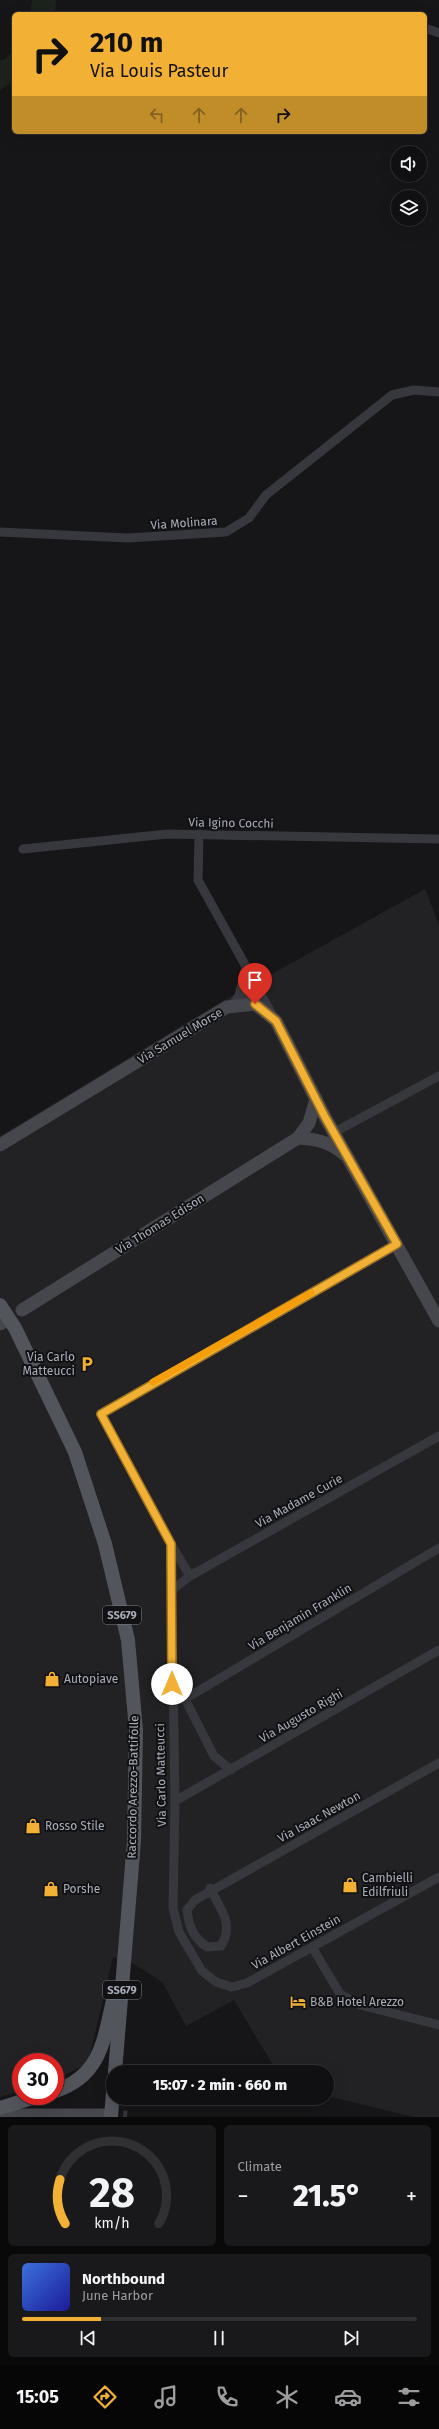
<!DOCTYPE html>
<meta charset="utf-8">
<style>
body{margin:0;font-family:"Fira Sans",sans-serif;background:#19191b;color:#f1f3f6;height:100vh;display:flex;flex-direction:column;font-size:15px;white-space:nowrap}
*{box-sizing:border-box;margin:0}
p{font-size:13px;color:#9c9d9f}
.icon{flex:none;width:22px;height:22px;fill:none;stroke:currentColor;stroke-width:2;stroke-linecap:round;stroke-linejoin:round}
.map{position:relative;height:2117px;overflow:hidden}
.panel{display:flex;flex-direction:column;gap:8px;padding:8px;background:#09090a;flex:1}
.panel>*{flex:none}
.hud{position:absolute;left:12px;top:12px;width:415px;height:122px;border-radius:6px;box-shadow:0 4px 16px #0002,0 0 0 1px #303032;background:#f2b134;color:#111;overflow:hidden}
.controls{position:absolute;left:391px;top:146px;display:grid;gap:8px}
.controls a{display:grid;place-items:center;width:36px;height:36px;border-radius:50%;background:#101012;box-shadow:0 4px 16px #0002,0 0 0 1px #303032;font-size:20px}
.speed{position:absolute;left:12px;top:2053px;display:flex;gap:8px;font-size:20px;font-weight:700;text-align:center}
.speed>*{display:grid;place-content:center;width:52px;height:52px;border-radius:50%;background:#101012;box-shadow:0 4px 16px #0002,0 0 0 1px #303032;line-height:1}
.speed .limit{border:6px solid #d22;background:#fff;color:#111}
.pin{position:absolute;display:grid;place-items:center;width:34px;height:34px;color:#fff;margin:-41px -17px;border-radius:50% 50% 50% 0;rotate:-45deg;box-shadow:0 0 4px #0007}
.pin .icon{rotate:45deg}
.me{position:absolute;width:44px;margin:-22px;rotate:0deg;stroke-linejoin:round;filter:drop-shadow(0 0 3px #0008)}
.turn{display:flex;align-items:center;gap:14px;height:84px;padding:0 12px;font-size:18px}
.turn .icon{width:52px;height:52px;stroke-width:2.5}
.turn b{display:block;font-size:28px;line-height:34px}
.lanes{display:flex;align-items:center;height:38px;padding:0 12px;background:#0003;justify-content:center;gap:20px;direction:ltr}
.lanes .off{opacity:.35}
.big{font-size:30px;font-weight:800;line-height:1.1}
.panel .tile{flex:1;display:flex;flex-direction:column;justify-content:center;gap:6px;min-width:0;padding:0 14px;border-radius:6px;background:#19191b}
.panel .dial{align-items:center;gap:0}
.dial svg{height:104px;overflow:visible;fill:none;stroke:#303032;stroke-width:7;stroke-linecap:round;text-anchor:middle}
.dial text{fill:#f1f3f6;stroke:none}
.song{display:flex;align-items:center;gap:12px}
.cover{width:48px;height:48px;border-radius:6px;background:linear-gradient(135deg,hsl(220 70% 55%),hsl(240 70% 35%))}
.played{height:4px;border-radius:2px;background:linear-gradient(90deg,#f2b134 20%,#303032 20%)}
.keys{display:flex;justify-content:space-around;direction:ltr}
.heat{display:flex;justify-content:space-between;align-items:center;font-size:22px;direction:ltr}
.panel .tiles{flex:1;display:grid;gap:8px;grid-template-columns:1fr 1fr}
.tile:last-child{grid-column:span 2}
.trip{position:absolute;left:106px;top:2065px;width:228px;height:40px;border-radius:20px;background:#101012;box-shadow:0 4px 16px #0002,0 0 0 1px #303032;font-weight:800;line-height:40px;text-align:center}
.dock{display:flex;height:64px;justify-content:space-around;align-items:center;background:#060607;color:#9c9d9f}
.dock .icon{width:28px;height:28px}
.dock .on{color:#f2b134}
.dock b{font-size:18px;color:#f1f3f6}
.map>svg:first-child{display:block}
.built{fill:#222225}
.green{fill:#1c231d}
.lines{fill:none;stroke-linecap:round;stroke-linejoin:round}
.secondary-tunnel{stroke:#333438;stroke-width:13;stroke-dasharray:13 6;stroke-linecap:butt}
.street{stroke:#37383d;stroke-width:9}
.secondary{stroke:#45474d;stroke-width:13}
.primary{stroke:#53555c;stroke-width:14}
.street-bridge{stroke:#37383d;stroke-width:9}
.route-casing{stroke:#9d7322;stroke-width:10}
.route{stroke:#f2b134;stroke-width:7}
.slow{stroke:#f59e0b;stroke-width:7}
.labels{text-anchor:middle;dominant-baseline:central;stroke-width:4;stroke-linejoin:round;paint-order:stroke}
.shield{fill:#111113;stroke:#7b7e86;stroke-width:1}
.shield-label{font-size:11px;font-weight:bold;fill:#a8adb8}
.street-label{font-size:12px;fill:#a8adb8;stroke:#111113}
.poi-label{font-size:12px;fill:#a8adb8;stroke:#111113;text-anchor:start}
</style>
<div class="map">
<svg width="439" height="2117" viewBox="0 0 439 2117">
<rect width="100%" height="100%" fill="#161618"/>
<polygon class="built" points="425,889 439,925 439,2117 414,2117 327,2096 327,2072 277,2072 234,2000 186,2026 162,1982 134,1964 113,1957 88,2063 55,2080 55,2062 21,2062 21,2091 0,2097 0,1136 219,1003"/>
<g class="green">
<polygon points="32,0 56,0 55,14 30,14"/>
<polygon points="14,51 14,81 0,90 0,60 4,60"/>
</g>
<g class="lines">
<polyline class="secondary-tunnel" points="104,2115 127,2117"/>
<g class="street">
<polyline points="425,28 439,33"/>
<polyline points="0,532 128,538 226,532 249,518 266,495 392,395 414,390 439,392"/>
<polyline points="199,834 198,880 254,981 258,998 257,1006"/>
<polyline points="23,849 167,834 439,839"/>
<polyline points="259,991 273,1016"/>
<polyline points="247,1005 247,977"/>
<polyline points="231,1007 239,996 246,966"/>
<polyline points="333,1133 439,1076"/>
<polyline points="397,1245 101,1414 171,1544 175,1801 173,1908 179,1932 202,1971 216,1982 232,1987 247,1983 439,1877"/>
<polyline points="171,1544 190,1576"/>
<polyline points="173,1589 190,1576 439,1436"/>
<polyline points="185,1699 214,1756 231,1770"/>
<polyline points="172,1700 185,1699 439,1548"/>
<polyline points="175,1801 439,1650"/>
<path d="M 195,1900 L 187,1910 C 189,1927 193,1937 207,1947 L 221,1946 C 235,1924 220,1909 210,1888"/>
<polyline points="312,1947 340,1994 360,2005 439,2025"/>
</g>
<g class="secondary">
<path d="M 298,1138 C 316,1139 330,1142 344,1154"/>
<polyline points="0,1145 227,1007 255,1004 276,1021 325,1117 439,1321"/>
<polyline points="22,1310 298,1138 309,1123 316,1099"/>
<polyline points="0,1324 2,1323"/>
<polyline points="0,2115 104,2115"/>
</g>
<g class="primary">
<polyline points="0,1305 15,1328 75,1452 105,1544 128,1640 136,1730 134,1841 115,2072"/>
<path d="M 55,2091 C 104,2075 104,2035 115,1992"/>
<polyline points="0,2108 38,2096"/>
<polyline points="111,2117 113,2092"/>
</g>
<polyline class="street-bridge" points="195,1900 439,1763"/>
</g>
<g class="lines">
<defs>
<polyline id="route" points="172,1684 171,1544 101,1414 397,1244 325,1117 276,1021 255,1004"/>
</defs>
<use href="#route" class="route-casing"/>
<use href="#route" class="route"/>
<polyline class="slow" points="153,1382 311,1293"/>
</g>
<defs>
<symbol id="parking-bare" viewBox="-9 -9 18 18"><path d="M-3.5-5.5H1a3.5 3.5 0 0 1 0 7H-1V5.5H-3.5ZM-1-3.4V-.6H.8a1.4 1.4 0 0 0 0-2.8Z" fill="#f2b134" stroke="#111113" stroke-width="2.5" paint-order="stroke"/></symbol>
<symbol id="shop-bare" viewBox="-9 -9 18 18"><path d="M-5-2.5h2.3a2.7 3.5 0 0 1 5.4 0H5L5.5 6h-11ZM-1.5-2.5h3a1.5 2.3 0 0 0-3 0Z" fill="#f2b134" stroke="#111113" stroke-width="2.5" paint-order="stroke"/></symbol>
<symbol id="hotel-bare" viewBox="-9 -9 18 18"><path d="M-6-4.5h1.5V1H6V5H4.5V3h-9V5H-6ZM-4 0a1.8 1.8 0 1 1 3.6 0ZM.5 0V-2.5h3Q6-2.5 6 0Z" fill="#f2b134" stroke="#111113" stroke-width="2.5" paint-order="stroke"/></symbol>
</defs>
<g fill-rule="evenodd">
<use href="#parking-bare" x="76" y="1353" width="22" height="22"/>
<use href="#shop-bare" x="41" y="1668" width="22" height="22"/>
<use href="#shop-bare" x="22" y="1815" width="22" height="22"/>
<use href="#shop-bare" x="339" y="1874" width="22" height="22"/>
<use href="#shop-bare" x="40" y="1878" width="22" height="22"/>
<use href="#hotel-bare" x="287" y="1991" width="22" height="22"/>
</g>
<g class="labels">
<g class="shield">
<rect x="103" y="1606" width="38" height="18" rx="3"/>
<rect x="103" y="1981" width="38" height="18" rx="3"/>
</g>
<g class="shield-label">
<text x="122" y="1615">SS679</text>
<text x="122" y="1990">SS679</text>
</g>
<g class="street-label">
<text transform="translate(184 523) rotate(-4)">Via Molinara</text>
<text transform="translate(231 823) rotate(1)">Via Igino Cocchi</text>
<text transform="translate(180 1036) rotate(-31)">Via Samuel Morse</text>
<text transform="translate(160 1224) rotate(-32)">Via Thomas Edison</text>
<text transform="translate(299 1501) rotate(-29)">Via Madame Curie</text>
<text transform="translate(300 1617) rotate(-31)">Via Benjamin Franklin</text>
<text transform="translate(301 1716) rotate(-30)">Via Augusto Righi</text>
<text transform="translate(161 1775) rotate(-91)">Via Carlo Matteucci</text>
<text transform="translate(133 1787) rotate(-89)">Raccordo Arezzo-Battifolle</text>
<text transform="translate(319 1817) rotate(-29)">Via Isaac Newton</text>
<text transform="translate(296 1942) rotate(-29)">Via Albert Einstein</text>
</g>
<g class="poi-label">
<text x="75" y="1357" text-anchor="end">Via Carlo<tspan x="75" dy="14">Matteucci</tspan></text>
<text x="64" y="1679">Autopiave</text>
<text x="45" y="1826">Rosso Stile</text>
<text x="362" y="1878">Cambielli<tspan x="362" dy="14">Edilfriuli</tspan></text>
<text x="63" y="1889">Porshe</text>
<text x="310" y="2002">B&amp;B Hotel Arezzo</text>
</g>
</g>
</svg>
<div class="controls">
<a><svg class="icon" aria-label="sound" viewBox="0 0 24 24"><path d="M4 9h4l5-4v14l-5-4H4zM17 9q2 3 0 6"/></svg></a>
<a><svg class="icon" aria-label="layers" viewBox="0 0 24 24"><path d="M12 4l9 5-9 5-9-5zM3 14l9 5 9-5"/></svg></a>
</div>
<div class="speed"><div class="limit">30</div></div>
<div class="pin" style="left:255px;top:1004px;background:#d93025"><svg class="icon" aria-label="arrive" viewBox="0 0 24 24"><path d="M6 21V4h12l-3 4 3 4H6"/></svg></div>
<svg class="me" style="left:172px;top:1684px" viewBox="-20 -20 40 40"><circle r="19" fill="#fff"/><path d="M0-13L10 11 0 6-10 11z" fill="#f2b134"/></svg>
<div class="trip">15:07 · 2 min · 660 m</div>
<div class="hud">
<div class="turn"><svg class="icon" aria-label="right" viewBox="0 0 24 24"><path d="M7 20v-9h11M14 6l5 5-5 5"/></svg><div><b>210 m</b>Via Louis Pasteur</div></div>
<div class="lanes"><svg class="icon off" aria-label="left" viewBox="0 0 24 24"><path d="M17 20v-9H6M10 6l-5 5 5 5"/></svg><svg class="icon off" aria-label="ahead" viewBox="0 0 24 24"><path d="M12 20V5M6 11l6-6 6 6"/></svg><svg class="icon off" aria-label="ahead" viewBox="0 0 24 24"><path d="M12 20V5M6 11l6-6 6 6"/></svg><svg class="icon" aria-label="right" viewBox="0 0 24 24"><path d="M7 20v-9h11M14 6l5 5-5 5"/></svg></div>
</div>
</div>
<section class="panel">
<div class="tiles">
<div class="tile dial"><svg viewBox="0 0 100 80">
<path d="M14 69A42 42 0 1 1 86 69"/>
<path d="M14 69A42 42 0 0 1 10 35" stroke="#f2b134"/>
<text x="50" y="56" font-size="32" font-weight="700">28</text>
<text x="50" y="72" font-size="11">km/h</text>
</svg></div>
<div class="tile"><p>Climate</p>
<div class="heat"><a>−</a><b class="big">21.5°</b><a>+</a></div>
</div>
<div class="tile">
<div class="song"><i class="cover"></i><div><b>Northbound</b><p>June Harbor</p></div></div>
<div class="played"></div>
<div class="keys"><svg class="icon" aria-label="previous" viewBox="0 0 24 24"><path d="M18 5L8 12l10 7zM5 5v14"/></svg><svg class="icon" aria-label="pause" viewBox="0 0 24 24"><path d="M8 5v14M16 5v14"/></svg><svg class="icon" aria-label="next" viewBox="0 0 24 24"><path d="M6 5l10 7-10 7zM19 5v14"/></svg></div>
</div>
</div>
</section>
<nav class="dock">
<b>15:05</b>
<svg class="icon on" aria-label="directions" viewBox="0 0 24 24"><path d="M12 3l9 9-9 9-9-9zM9 14v-3h6M13 9l2 2-2 2"/></svg>
<svg class="icon" aria-label="music" viewBox="0 0 24 24"><path d="M9 18V5l10-2v13"/><circle cx="6" cy="18" r="3"/><circle cx="16" cy="16" r="3"/></svg>
<svg class="icon" aria-label="phone" viewBox="0 0 24 24"><path d="M5 4h4l2 5-3 2q2 4 5 5l2-3 5 2v4C11 20 4 13 5 4z"/></svg>
<svg class="icon" aria-label="climate" viewBox="0 0 24 24"><path d="M12 3v18M4 7l16 10M4 17L20 7"/></svg>
<svg class="icon" aria-label="car" viewBox="0 0 24 24"><path d="M5 17H2v-5l4-1 3-4h7l3 4 3 1v5h-3M9 17h6M6 11h13"/><circle cx="7" cy="17" r="2"/><circle cx="17" cy="17" r="2"/></svg>
<svg class="icon" aria-label="filters" viewBox="0 0 24 24"><path d="M4 7h16M4 17h16"/><circle cx="9" cy="7" r="2"/><circle cx="15" cy="17" r="2"/></svg>
</nav>
